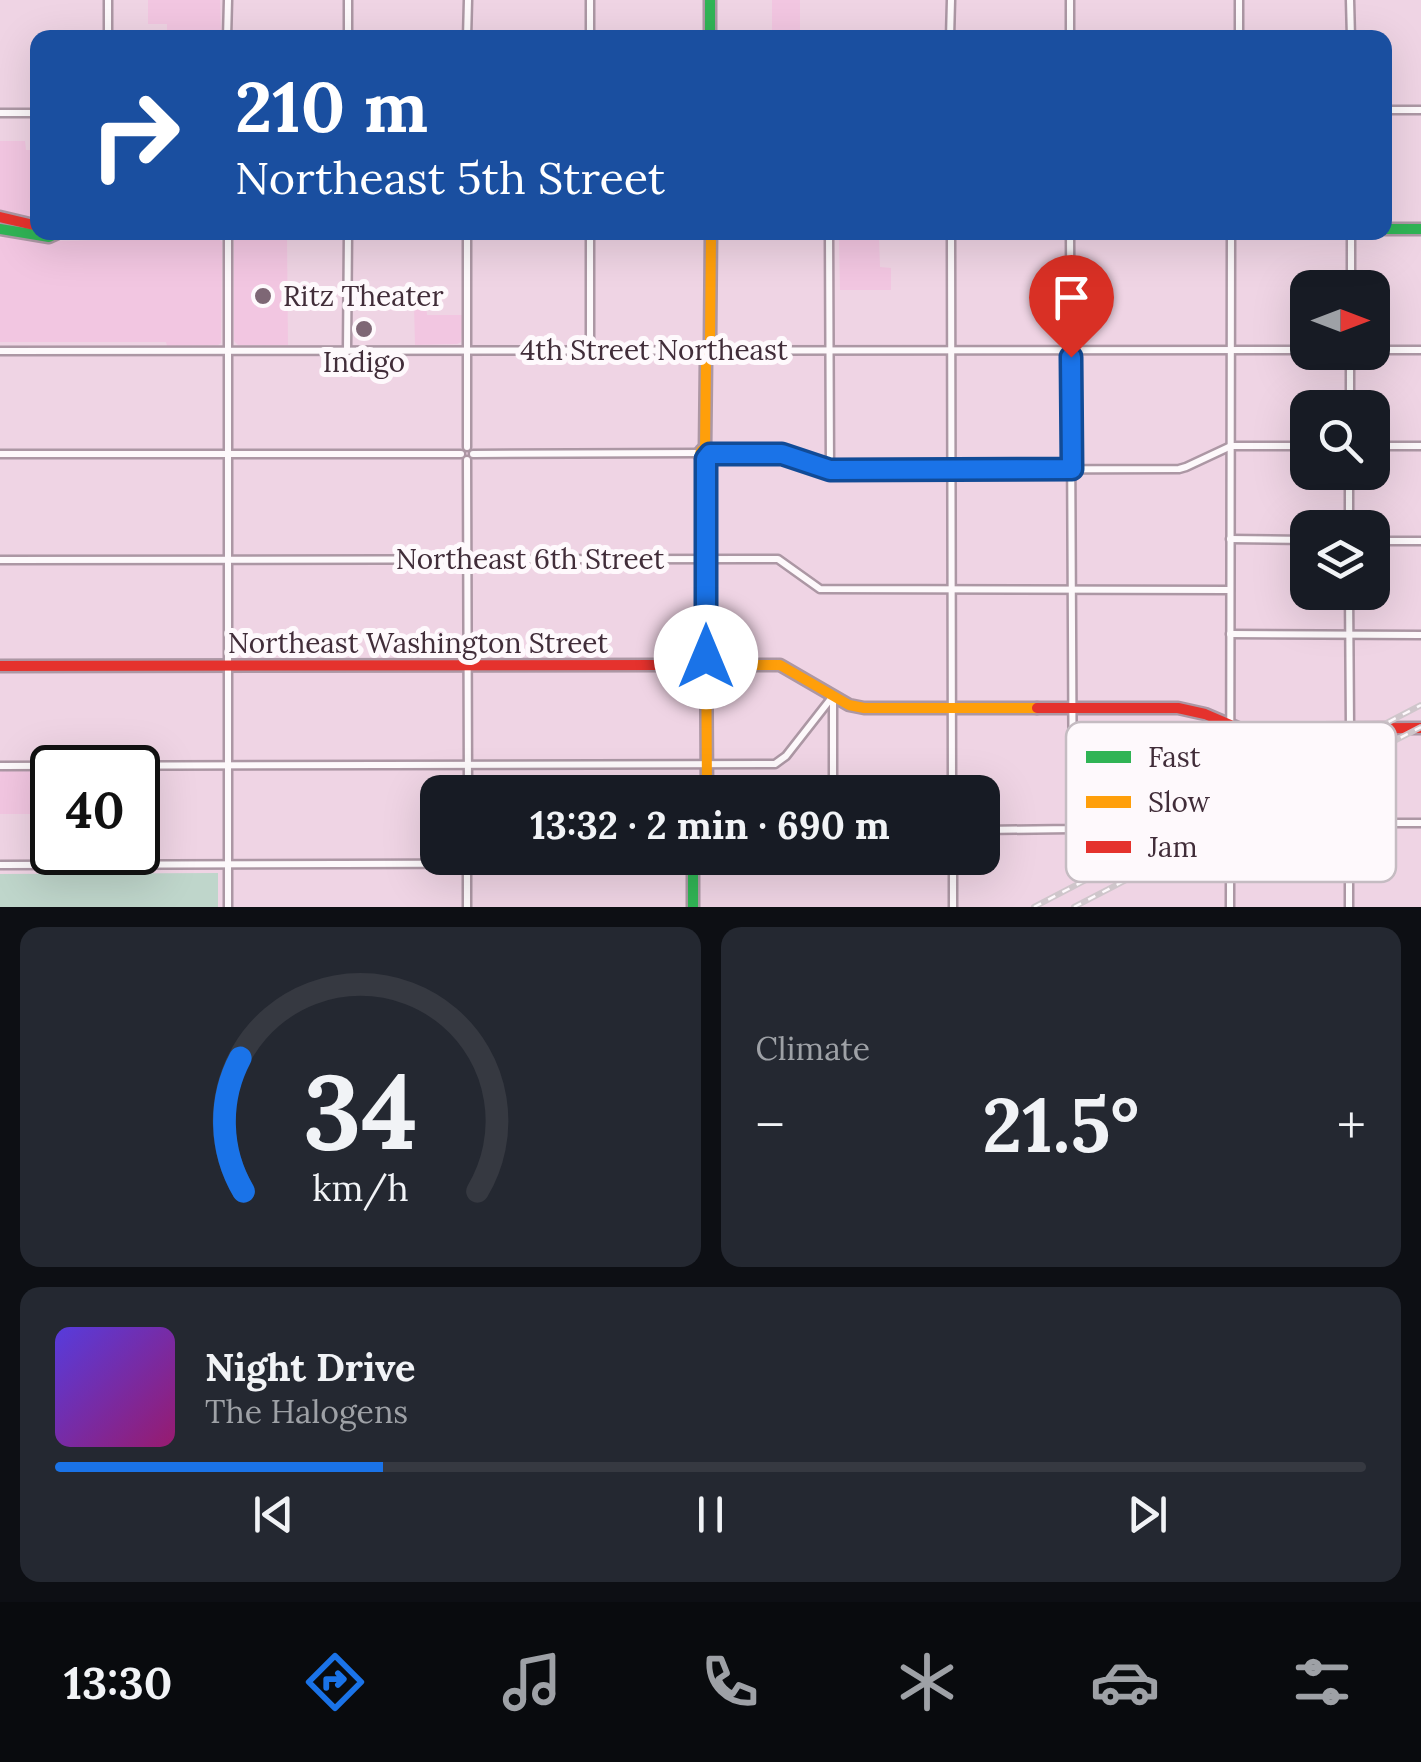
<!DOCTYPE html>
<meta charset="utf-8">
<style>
body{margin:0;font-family:Lora,serif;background:#242831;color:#f1f3f6;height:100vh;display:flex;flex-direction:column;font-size:38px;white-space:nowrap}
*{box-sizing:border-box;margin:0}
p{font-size:32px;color:#9ea1a6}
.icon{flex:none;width:55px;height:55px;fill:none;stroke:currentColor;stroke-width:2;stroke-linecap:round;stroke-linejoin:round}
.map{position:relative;height:907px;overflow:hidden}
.drawer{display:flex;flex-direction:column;gap:20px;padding:20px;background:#0d0f14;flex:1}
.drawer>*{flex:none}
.top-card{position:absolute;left:30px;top:30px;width:1362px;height:210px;border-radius:20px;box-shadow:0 10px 40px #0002;background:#1a4fa0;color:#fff;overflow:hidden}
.needle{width:65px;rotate:90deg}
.buttons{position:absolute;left:1290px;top:270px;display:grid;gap:20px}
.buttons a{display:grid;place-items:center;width:100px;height:100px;border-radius:20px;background:#171b24;box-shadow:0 10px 40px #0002;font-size:50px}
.speed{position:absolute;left:30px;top:745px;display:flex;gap:20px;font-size:50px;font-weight:700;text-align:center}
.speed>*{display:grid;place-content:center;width:130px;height:130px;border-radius:50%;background:#171b24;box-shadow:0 10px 40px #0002;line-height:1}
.speed .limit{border:5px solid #111;border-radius:15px;background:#fff;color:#111}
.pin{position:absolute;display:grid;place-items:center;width:85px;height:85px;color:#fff;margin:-102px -42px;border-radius:50% 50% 50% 0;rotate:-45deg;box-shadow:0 0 10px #0007}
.pin .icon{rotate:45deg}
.me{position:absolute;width:110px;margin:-55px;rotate:0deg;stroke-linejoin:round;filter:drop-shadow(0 0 8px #0008)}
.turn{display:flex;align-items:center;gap:35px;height:210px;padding:0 40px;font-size:45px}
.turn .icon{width:130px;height:130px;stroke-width:2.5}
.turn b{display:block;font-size:70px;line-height:85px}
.big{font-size:75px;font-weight:700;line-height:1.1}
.drawer .widget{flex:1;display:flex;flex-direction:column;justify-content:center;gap:15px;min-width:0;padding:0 35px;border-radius:20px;background:#242831}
.drawer .dial{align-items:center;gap:0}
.dial svg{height:260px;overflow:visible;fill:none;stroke:#363941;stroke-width:7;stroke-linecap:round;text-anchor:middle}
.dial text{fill:#f1f3f6;stroke:none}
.song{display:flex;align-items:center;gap:30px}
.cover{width:120px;height:120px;border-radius:15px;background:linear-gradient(135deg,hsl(250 70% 55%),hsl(320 70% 35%))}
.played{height:10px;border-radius:5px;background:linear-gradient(90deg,#1a73e8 25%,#363941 25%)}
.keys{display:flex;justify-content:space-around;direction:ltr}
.heat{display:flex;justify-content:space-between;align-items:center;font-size:55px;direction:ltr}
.drawer .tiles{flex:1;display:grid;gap:20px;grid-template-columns:1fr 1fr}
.widget:last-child{grid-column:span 2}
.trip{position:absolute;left:420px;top:775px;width:580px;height:100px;border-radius:20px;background:#171b24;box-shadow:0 10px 40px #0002;font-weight:700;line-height:100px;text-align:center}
.tab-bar{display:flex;height:160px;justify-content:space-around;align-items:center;background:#090b0e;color:#9ea1a6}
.tab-bar .icon{width:70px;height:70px}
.tab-bar .active{color:#1a73e8}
.tab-bar b{font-size:45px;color:#f1f3f6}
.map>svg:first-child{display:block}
.built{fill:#f2c6e1}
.green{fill:#bfd6cb}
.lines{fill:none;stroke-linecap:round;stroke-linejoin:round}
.street-casing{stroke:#ac97a4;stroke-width:11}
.fast-casing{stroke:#ac97a4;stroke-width:15}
.slow-casing{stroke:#ac97a4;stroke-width:15}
.jam-casing{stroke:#ac97a4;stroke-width:15}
.street{stroke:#fdf9fb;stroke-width:6}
.fast{stroke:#30b455;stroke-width:10}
.slow{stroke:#ff9f0a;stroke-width:10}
.jam{stroke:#e5322d;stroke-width:10}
.rail-casing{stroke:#cfc6cb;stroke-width:6}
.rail{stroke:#fef9fc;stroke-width:2.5;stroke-dasharray:8;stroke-linecap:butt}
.route-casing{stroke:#114b97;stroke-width:25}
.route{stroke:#1a73e8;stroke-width:18}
.poi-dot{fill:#7e6775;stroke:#fef9fc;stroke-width:4}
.labels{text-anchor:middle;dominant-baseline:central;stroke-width:10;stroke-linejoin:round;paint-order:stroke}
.poi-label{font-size:28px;fill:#412d39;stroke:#fef9fc;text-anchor:start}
.street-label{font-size:28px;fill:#412d39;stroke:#fef9fc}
.key{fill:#fef9fc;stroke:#c5bcc2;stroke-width:2.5}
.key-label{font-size:28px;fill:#412d39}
</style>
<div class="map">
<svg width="1421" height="907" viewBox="0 0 1421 907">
<rect width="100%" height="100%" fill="#efd4e4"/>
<g class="built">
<polygon points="148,0 220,0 221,37 167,37 167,24 148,24"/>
<rect x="772" y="0" width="28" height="37"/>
<polygon points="0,141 25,141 26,150 37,150 37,222 0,212"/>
<polygon points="11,236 51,241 218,238 222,242 221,343 218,345 167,346 166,342 0,342 0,238"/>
<polygon points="839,237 879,237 880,267 891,268 891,290 840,290"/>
<polygon points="287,238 288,345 238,345 234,341 234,239"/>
<polygon points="426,304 427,315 463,315 461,342 457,344 415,345 414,305"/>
<rect x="0" y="769" width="35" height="45"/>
</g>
<polygon class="green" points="218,873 218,907 0,907 0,874"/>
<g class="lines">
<defs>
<g id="street">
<polyline points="108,0 108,38"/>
<polyline points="590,0 590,38"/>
<polyline points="1070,0 1070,38"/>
<polyline points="1350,0 1351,38"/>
<polyline points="227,38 228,0"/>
<polyline points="348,38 348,0"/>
<polyline points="467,38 468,0"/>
<polyline points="950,38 951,0"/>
<polyline points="1239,38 1239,0"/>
<polyline points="1385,110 1421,110"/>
<polyline points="0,113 38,113"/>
<polyline points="228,232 228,907"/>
<polyline points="590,232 590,351"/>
<polyline points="829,232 830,470"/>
<polyline points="951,232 952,792"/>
<polyline points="1351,288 1351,232"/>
<polyline points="1372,350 1421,350"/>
<polyline points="0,351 1308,350"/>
<polyline points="347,351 348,232"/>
<polyline points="1350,408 1350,352"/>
<polyline points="1372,446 1421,446"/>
<polyline points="467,447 467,232"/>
<polyline points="0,454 461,454"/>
<polyline points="473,454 700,453"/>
<polyline points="710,454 777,453 830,470 1179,469 1186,467 1231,446 1308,446"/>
<polyline points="467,460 468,792"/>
<polyline points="1349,472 1349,528"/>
<polyline points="1230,539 1308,540"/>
<polyline points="1372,541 1421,541"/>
<polyline points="0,560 778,559 820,589 1230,590"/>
<polyline points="1349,592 1350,728"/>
<polyline points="1230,634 1421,635"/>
<polyline points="833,697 833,792"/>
<polyline points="0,766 775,764 786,756 833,696"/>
<polyline points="982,830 1073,829 1070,232"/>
<polyline points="953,858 953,907"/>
<polyline points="708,863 953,864"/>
<polyline points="0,865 693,863"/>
<polyline points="467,907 467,858"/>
<polyline points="1230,907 1231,232"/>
<polyline points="1349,907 1349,833 1351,827 1357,823 1421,823"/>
</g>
<g id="fast">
<polyline points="710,0 710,38"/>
<polyline points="0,229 49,237 60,232"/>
<polyline points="1385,229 1421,229"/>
<polyline points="693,907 693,863 708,863 708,858"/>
</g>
<g id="slow">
<circle cx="705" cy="454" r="5"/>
<polyline points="705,449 706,361 710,342 711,232"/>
<polyline points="705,459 707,792"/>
<polyline points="663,665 780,665 849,705 864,708 1037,708"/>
</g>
<g id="jam">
<polyline points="0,217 38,226"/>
<polyline points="0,666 663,665"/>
<polyline points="1037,708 1178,708 1205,714 1240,729 1421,728"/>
</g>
</defs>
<use href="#street" class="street-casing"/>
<use href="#fast" class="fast-casing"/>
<use href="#slow" class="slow-casing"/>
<use href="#jam" class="jam-casing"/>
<use href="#street" class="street"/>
<use href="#fast" class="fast"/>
<use href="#slow" class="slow"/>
<use href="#jam" class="jam"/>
<defs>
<g id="rail">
<polyline points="1034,907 1421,705"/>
<polyline points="1074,907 1421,727"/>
</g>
</defs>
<use href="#rail" class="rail-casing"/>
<use href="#rail" class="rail"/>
</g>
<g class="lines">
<defs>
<polyline id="route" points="706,657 706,459 710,454 782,454 830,470 1072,469 1071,357"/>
</defs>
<use href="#route" class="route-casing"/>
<use href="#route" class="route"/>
</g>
<g class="poi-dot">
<circle cx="263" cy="296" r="10"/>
<circle cx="364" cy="329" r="10"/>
</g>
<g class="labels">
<g class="poi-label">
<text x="283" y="296">Ritz Theater</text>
<text x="364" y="362" text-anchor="middle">Indigo</text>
</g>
<g class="street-label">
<text x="654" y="350">4th Street Northeast</text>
<text x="530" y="559">Northeast 6th Street</text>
<text x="418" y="643">Northeast Washington Street</text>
</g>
</g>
<rect x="1066" y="722" width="330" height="160" rx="15" class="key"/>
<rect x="1086" y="751" width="45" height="12" fill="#30b455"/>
<rect x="1086" y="796" width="45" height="12" fill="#ff9f0a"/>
<rect x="1086" y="841" width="45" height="12" fill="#e5322d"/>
<g class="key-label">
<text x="1148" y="767">Fast</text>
<text x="1148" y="812">Slow</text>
<text x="1148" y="857">Jam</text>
</g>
</svg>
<div class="buttons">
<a><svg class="needle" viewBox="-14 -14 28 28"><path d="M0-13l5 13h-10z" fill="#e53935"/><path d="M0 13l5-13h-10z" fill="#9ea1a6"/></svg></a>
<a><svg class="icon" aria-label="search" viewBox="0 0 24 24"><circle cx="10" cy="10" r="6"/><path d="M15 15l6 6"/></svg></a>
<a><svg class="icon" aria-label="layers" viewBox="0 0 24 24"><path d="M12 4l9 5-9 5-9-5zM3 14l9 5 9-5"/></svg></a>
</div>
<div class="speed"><div class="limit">40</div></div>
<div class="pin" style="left:1071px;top:357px;background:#d93025"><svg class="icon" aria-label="arrive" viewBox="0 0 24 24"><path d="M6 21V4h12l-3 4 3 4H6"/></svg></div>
<svg class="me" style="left:706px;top:657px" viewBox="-20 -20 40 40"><circle r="19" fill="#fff"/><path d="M0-13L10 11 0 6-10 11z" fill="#1a73e8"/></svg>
<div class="trip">13:32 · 2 min · 690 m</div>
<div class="top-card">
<div class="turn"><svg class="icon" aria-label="right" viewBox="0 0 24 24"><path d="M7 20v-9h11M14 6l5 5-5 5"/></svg><div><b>210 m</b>Northeast 5th Street</div></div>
</div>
</div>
<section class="drawer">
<div class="tiles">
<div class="widget dial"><svg viewBox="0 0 100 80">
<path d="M14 69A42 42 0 1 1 86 69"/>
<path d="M14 69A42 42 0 0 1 13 28" stroke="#1a73e8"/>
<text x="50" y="56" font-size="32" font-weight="700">34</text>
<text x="50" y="72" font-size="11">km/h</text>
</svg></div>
<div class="widget"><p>Climate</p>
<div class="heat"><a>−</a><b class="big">21.5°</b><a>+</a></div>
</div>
<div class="widget">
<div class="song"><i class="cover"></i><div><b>Night Drive</b><p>The Halogens</p></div></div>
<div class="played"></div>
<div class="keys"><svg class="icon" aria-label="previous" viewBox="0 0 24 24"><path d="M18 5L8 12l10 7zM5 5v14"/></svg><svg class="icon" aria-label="pause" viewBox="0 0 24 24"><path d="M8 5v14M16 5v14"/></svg><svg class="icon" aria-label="next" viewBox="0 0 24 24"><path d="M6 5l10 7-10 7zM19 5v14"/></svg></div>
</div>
</div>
</section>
<nav class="tab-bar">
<b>13:30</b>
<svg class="icon active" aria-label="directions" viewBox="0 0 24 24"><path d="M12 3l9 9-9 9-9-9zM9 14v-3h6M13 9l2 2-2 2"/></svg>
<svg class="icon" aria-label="music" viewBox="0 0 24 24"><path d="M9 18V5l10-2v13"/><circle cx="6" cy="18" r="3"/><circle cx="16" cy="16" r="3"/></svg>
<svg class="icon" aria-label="phone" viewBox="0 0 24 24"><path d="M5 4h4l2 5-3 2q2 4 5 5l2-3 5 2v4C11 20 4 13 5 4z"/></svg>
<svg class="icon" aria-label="climate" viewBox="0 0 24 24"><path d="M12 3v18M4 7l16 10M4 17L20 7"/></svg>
<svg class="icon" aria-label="car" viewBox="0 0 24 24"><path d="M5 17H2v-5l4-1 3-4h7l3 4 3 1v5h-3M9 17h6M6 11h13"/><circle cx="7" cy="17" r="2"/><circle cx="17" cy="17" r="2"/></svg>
<svg class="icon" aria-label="filters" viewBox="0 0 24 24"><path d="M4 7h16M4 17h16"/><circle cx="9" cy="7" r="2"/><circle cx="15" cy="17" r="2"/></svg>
</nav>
